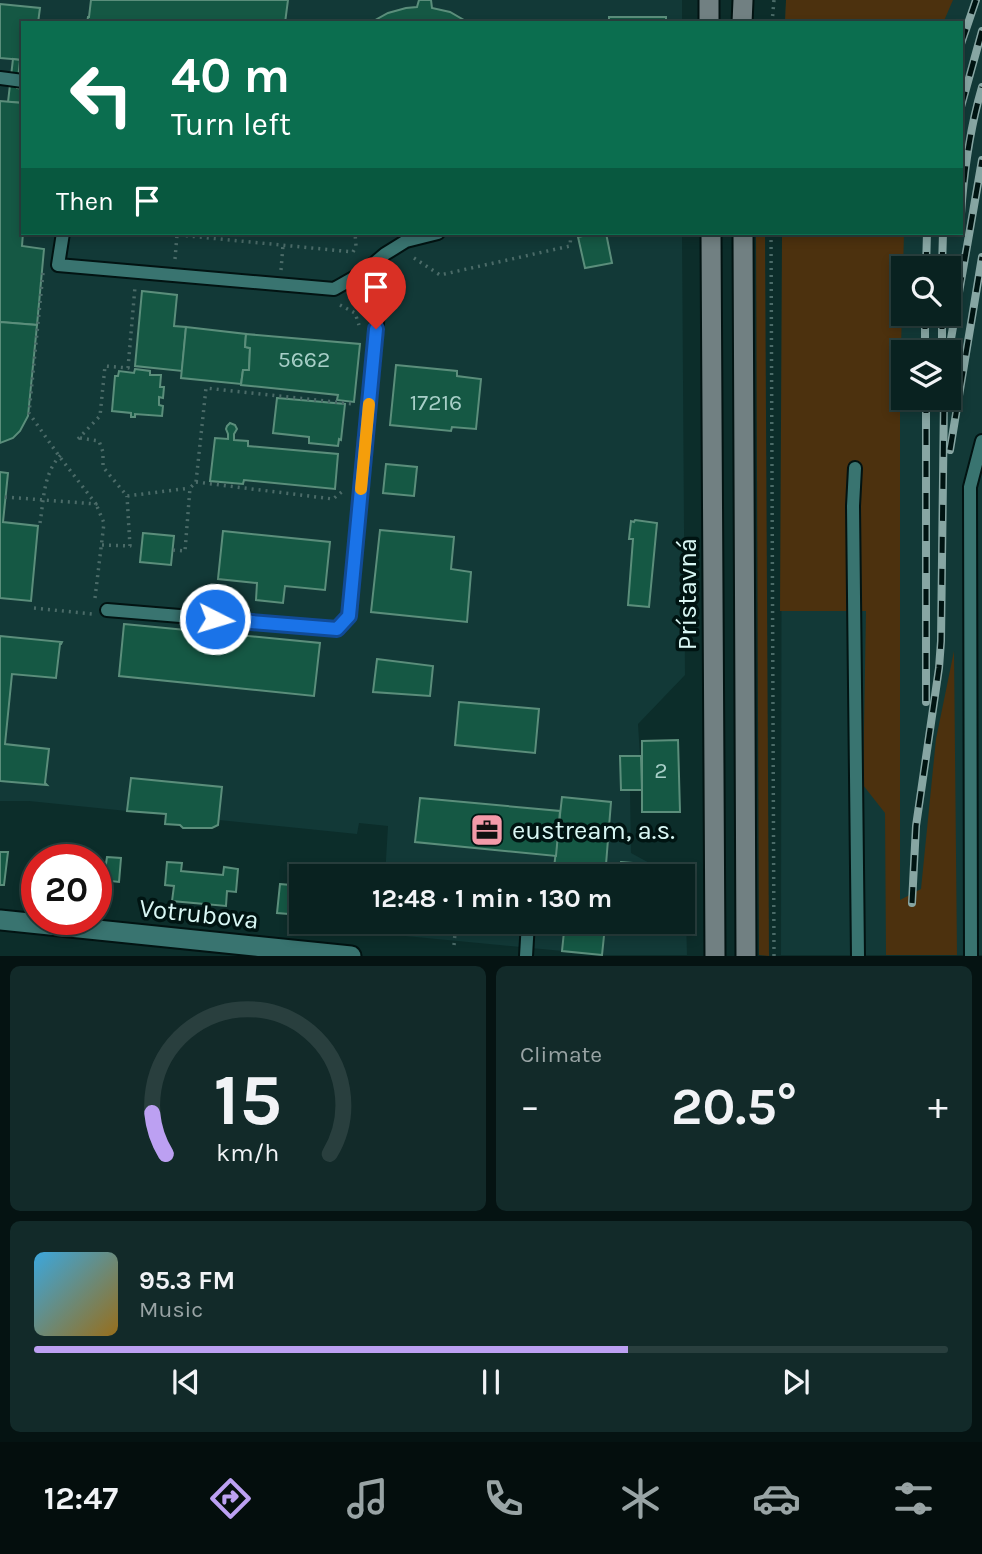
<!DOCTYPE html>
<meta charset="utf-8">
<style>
body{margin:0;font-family:Karla,sans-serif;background:#122a29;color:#f1f3f6;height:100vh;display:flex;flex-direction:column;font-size:26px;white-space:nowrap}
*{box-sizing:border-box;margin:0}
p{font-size:23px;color:#99a4a5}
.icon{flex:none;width:38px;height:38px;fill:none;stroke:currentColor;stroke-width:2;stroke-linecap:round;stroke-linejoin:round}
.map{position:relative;height:956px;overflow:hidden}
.sheet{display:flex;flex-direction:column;gap:10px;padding:10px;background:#051312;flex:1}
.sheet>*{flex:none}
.guide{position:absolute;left:21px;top:21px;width:942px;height:214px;border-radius:0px;box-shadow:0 4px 10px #0003,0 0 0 2px #293f3e;background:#0b6e4f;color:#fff;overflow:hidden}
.fabs{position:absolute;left:891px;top:256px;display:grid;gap:14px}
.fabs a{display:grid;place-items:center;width:70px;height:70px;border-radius:0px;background:#092220;box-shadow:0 4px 10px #0003,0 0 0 2px #293f3e;font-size:35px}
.speed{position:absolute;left:21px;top:844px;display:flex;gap:14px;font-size:35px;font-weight:700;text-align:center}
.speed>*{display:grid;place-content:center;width:91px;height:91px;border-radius:50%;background:#092220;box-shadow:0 4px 10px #0003,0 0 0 2px #293f3e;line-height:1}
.speed .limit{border:10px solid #d22;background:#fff;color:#111}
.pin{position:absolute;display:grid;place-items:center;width:60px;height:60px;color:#fff;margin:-72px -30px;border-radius:50% 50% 50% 0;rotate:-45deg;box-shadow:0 0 7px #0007}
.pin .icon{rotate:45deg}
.me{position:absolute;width:77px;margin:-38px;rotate:95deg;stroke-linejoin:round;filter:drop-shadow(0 0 5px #0008)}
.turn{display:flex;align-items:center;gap:24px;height:147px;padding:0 35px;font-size:32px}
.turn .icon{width:91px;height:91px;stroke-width:2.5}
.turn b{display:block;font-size:49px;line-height:60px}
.then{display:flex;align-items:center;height:66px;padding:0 35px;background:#0003;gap:14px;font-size:26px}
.big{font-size:52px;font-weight:700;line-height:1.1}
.sheet .card{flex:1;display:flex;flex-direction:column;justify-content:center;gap:10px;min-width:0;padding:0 24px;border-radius:10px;background:#122a29}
.sheet .dial{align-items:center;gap:0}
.dial svg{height:182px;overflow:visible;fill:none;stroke:#293f3e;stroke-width:7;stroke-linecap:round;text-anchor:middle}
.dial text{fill:#f1f3f6;stroke:none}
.song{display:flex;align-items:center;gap:21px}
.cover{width:84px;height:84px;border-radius:10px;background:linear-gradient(135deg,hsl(200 70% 55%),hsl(40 70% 35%))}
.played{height:7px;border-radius:4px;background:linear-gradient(90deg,#bca0f2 65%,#293f3e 65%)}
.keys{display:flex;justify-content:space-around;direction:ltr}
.heat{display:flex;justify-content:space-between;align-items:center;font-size:38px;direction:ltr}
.sheet .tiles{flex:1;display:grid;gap:10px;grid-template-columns:1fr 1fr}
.card:last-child{grid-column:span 2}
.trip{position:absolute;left:289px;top:864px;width:406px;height:70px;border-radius:0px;background:#092220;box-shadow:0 4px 10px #0003,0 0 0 2px #293f3e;font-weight:700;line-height:70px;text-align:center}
.dock{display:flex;height:112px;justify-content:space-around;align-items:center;background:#040e0d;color:#99a4a5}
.dock .icon{width:49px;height:49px}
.dock .on{color:#bca0f2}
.dock b{font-size:32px;color:#f1f3f6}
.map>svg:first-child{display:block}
.built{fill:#123937;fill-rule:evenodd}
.green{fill:#4c310e}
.building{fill:#155844;stroke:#5b8e7b;stroke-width:2}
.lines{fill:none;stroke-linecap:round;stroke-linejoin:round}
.service-casing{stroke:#021312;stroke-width:16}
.minor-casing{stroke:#021312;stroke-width:23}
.secondary-casing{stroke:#021312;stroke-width:23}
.path{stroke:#4b6b68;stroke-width:3.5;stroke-dasharray:2 5;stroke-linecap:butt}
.service{stroke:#397470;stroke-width:12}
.minor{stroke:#397470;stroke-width:19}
.secondary{stroke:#718082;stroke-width:19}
.rail-casing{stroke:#87a6a3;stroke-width:8}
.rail{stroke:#001412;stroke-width:5;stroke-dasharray:16;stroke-linecap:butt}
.route-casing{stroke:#114b97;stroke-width:18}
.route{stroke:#1a73e8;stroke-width:12}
.slow{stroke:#f59e0b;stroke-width:12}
.labels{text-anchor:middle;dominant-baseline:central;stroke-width:7;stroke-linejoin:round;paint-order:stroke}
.number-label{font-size:23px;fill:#a8cfc8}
.street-label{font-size:26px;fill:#d9f7f4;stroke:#001412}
.poi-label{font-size:26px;fill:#d9f7f4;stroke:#001412;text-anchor:start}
</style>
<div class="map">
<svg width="982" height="956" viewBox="0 0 982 956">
<rect width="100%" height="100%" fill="#0c2d2a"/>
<g class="built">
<polygon points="0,0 682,0 682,23 23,23 23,233 682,233 685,675 638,724 640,756 620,757 621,790 630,790 631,853 675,877 385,877 388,826 359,823 357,834 219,820 222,787 131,778 127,811 29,801 0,801"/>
<path d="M 786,0 L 982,0 L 982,955 L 781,955 L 782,233 L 961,233 L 961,23 L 785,23 ZM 903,268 L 948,268 L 948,313 L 903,313 ZM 903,352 L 948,352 L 948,397 L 903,397 Z"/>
<polygon points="683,881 685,882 687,955 604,955 374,933 376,922 682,922"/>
</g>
<g class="green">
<polygon points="786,0 953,0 943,23 785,23"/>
<polygon points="756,233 765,233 769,956 759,955"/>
<polygon points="782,233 904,233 900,387 900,900 921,889 936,739 954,651 957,955 886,955 885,813 863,785 866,611 780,611"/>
</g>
<g class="building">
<polygon points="91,0 288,0 285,23 87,23 88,17 89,17"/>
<polygon points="419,0 431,0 432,8 450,12 469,23 370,23 388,13 406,8 417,7"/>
<polygon points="0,4 40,8 38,23 23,23 23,60 0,58"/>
<polygon points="609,17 666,17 666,22 675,23 609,23"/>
<polygon points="13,59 20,60 17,88 23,89 23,103 8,102"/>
<polygon points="0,101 23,103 23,233 22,246 44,249 37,325 0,322"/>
<polygon points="596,233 606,233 612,263 585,268 578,237"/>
<polygon points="142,291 177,295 174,326 186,327 182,371 135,366"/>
<polygon points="0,322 37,325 28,416 20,431 13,438 0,443"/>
<polygon points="186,327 246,334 245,347 250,348 249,370 243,370 241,384 181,378"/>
<polygon points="246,334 360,344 354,402 337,400 338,395 241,385 243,370 249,370 250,348 245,347"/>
<polygon points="396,365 457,371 457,376 481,379 476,429 452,427 451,431 390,425"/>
<polygon points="135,369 150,371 150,375 161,375 160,387 164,387 163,398 159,397 159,405 163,406 162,416 135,414 135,417 131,417 131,413 112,411 115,376 118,376 119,371 134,373"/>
<polygon points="277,398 345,404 341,440 339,439 338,446 309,443 309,437 273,433"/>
<polygon points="230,423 235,425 237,429 234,434 234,440 248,441 248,446 338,454 335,489 244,480 243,484 210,481 215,438 228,439 228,434 226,429 227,426"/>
<polygon points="386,464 417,467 414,496 383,493"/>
<polygon points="0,472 8,473 3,522 38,526 31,601 0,598"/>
<polygon points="635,520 657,523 649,607 628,605 633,539 629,539 631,521 634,522"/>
<polygon points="380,530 454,537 451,569 471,572 467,622 371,612"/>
<polygon points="223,531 330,542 325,590 285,586 283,603 256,600 257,583 218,579"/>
<polygon points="143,533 174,536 171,565 140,562"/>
<polygon points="124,624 320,643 314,696 119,676"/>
<polygon points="0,636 62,642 61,644 60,644 56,678 12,674 5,744 49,749 45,783 47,785 0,781"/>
<polygon points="377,659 433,666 430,696 373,692"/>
<polygon points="459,702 539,709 535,753 455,745"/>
<polygon points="678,740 680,812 642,812 642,741"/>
<polygon points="620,756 641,756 642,790 621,790"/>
<polygon points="131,778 222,787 218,825 212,828 183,828 180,825 165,824 166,814 127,811"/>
<polygon points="562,797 611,802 605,877 553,877"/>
<polygon points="420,798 560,811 556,856 415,842"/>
<polygon points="51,851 65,852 65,859 50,859"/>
<polygon points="0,852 8,852 4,885 0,885"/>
<polygon points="107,857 121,858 119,882 111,881 109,896 96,895 96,863 106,864"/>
<polygon points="167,862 182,863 181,871 223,875 224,867 238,869 236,892 227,891 226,906 172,901 174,886 165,885"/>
<polygon points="621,862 644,864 643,875 619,873"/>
<polygon points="280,884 301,886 301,915 277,913"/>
<polygon points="565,922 605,926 602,955 562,951"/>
</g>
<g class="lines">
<defs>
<g id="service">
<polyline points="0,78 23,81"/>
<polyline points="63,233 58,265 334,289 364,272 385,254 406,241 438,233"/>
<polyline points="855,468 853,506 858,956"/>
<polyline points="107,610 337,629 349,616 379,302 364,272"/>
<polyline points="526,956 528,922"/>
<polyline points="971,956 970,487 982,441"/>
</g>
<polyline id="minor" points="0,920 351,956"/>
<g id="secondary">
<polyline points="709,0 709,23"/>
<polyline points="742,23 743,0"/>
<polyline points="711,233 715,956"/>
<polyline points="743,233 746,956"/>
</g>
</defs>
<use href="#service" class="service-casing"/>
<use href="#minor" class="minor-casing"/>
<use href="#secondary" class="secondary-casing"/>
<g class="path">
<polyline points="772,23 774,0"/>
<polyline points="38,233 46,233"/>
<polyline points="158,233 353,252 356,246 355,233"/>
<polyline points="771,233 774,956"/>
<polyline points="414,258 440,275 570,246 571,233"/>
<polyline points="175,259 177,235"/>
<polyline points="281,270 283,245"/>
<polyline points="340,305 355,313 359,325"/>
<polyline points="80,438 99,441 103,452 103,467 127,496 190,488"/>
<polyline points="78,439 100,416 105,366 128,368 135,287"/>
<polyline points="196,482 333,499 344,490"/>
<polyline points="5,497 96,504 59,456 29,413 43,273"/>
<path d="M 40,523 C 44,499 43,470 64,452"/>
<polyline points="102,545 130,546 127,496"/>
<polyline points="173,550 185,551 190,488 196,482 206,388 353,404"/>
<polyline points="95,598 104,523 96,504"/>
<polyline points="34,608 92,614"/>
<polyline points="401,866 462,872 464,877"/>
<polyline points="462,874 462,872 503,877"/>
<polyline points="454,945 456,922"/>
</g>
<use href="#service" class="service"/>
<use href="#minor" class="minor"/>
<use href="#secondary" class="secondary"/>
<defs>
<g id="rail">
<polyline points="961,44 976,0"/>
<polyline points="961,107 982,31"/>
<path d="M 961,214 C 964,171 970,128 982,87"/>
<polyline points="926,268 927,233"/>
<polyline points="942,268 943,233"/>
<polyline points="925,313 925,352"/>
<polyline points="942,313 942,352"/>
<polyline points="948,356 982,160"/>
<polyline points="926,397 926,702"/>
<polyline points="950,450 982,257"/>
<polyline points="912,903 916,826 939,668 941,641 944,397"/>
</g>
</defs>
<use href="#rail" class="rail-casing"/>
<use href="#rail" class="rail"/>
</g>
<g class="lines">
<defs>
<polyline id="route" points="215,619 337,629 349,616 376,329"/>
</defs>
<use href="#route" class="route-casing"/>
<use href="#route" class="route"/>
<polyline class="slow" points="361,489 369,404"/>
</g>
<defs>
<symbol id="office-square" viewBox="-11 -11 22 22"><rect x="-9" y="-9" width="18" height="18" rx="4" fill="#f39aa9" stroke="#001412"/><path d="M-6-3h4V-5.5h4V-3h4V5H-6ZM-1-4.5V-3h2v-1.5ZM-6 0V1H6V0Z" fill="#111"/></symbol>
</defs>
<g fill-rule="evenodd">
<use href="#office-square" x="468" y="811" width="38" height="38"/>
</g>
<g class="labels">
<g class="number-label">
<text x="304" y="359">5662</text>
<text x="436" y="402">17216</text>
<text x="661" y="770">2</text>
</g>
<g class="street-label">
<text transform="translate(687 594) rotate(-90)">Prístavná</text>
<text transform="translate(199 914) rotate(6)">Votrubova</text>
</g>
<g class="poi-label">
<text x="512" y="830">eustream, a.s.</text>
</g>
</g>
</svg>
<div class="fabs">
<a><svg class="icon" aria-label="search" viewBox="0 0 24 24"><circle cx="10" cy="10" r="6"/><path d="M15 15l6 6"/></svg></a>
<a><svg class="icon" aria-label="layers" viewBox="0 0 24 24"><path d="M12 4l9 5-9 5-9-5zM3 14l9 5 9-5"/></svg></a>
</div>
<div class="speed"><div class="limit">20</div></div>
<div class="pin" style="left:376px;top:329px;background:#d93025"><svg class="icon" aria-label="arrive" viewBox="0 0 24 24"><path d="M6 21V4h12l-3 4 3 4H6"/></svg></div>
<svg class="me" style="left:215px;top:619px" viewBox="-20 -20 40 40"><circle r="17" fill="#1a73e8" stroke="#fff" stroke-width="3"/><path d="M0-11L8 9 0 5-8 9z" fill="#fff"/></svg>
<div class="trip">12:48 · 1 min · 130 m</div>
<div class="guide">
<div class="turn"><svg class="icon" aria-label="left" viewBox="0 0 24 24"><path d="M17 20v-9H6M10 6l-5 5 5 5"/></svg><div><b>40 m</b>Turn left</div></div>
<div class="then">Then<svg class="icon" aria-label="arrive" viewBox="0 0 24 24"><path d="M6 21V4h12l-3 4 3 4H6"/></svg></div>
</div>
</div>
<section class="sheet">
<div class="tiles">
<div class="card dial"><svg viewBox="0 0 100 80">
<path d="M14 69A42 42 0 1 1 86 69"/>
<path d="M14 69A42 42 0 0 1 8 51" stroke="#bca0f2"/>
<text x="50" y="56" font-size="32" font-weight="700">15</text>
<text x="50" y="72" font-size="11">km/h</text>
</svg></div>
<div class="card"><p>Climate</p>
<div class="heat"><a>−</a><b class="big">20.5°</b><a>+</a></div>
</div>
<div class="card">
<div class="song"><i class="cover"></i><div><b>95.3 FM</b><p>Music</p></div></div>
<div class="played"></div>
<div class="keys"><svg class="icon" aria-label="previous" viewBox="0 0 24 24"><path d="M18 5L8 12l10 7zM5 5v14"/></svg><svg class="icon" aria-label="pause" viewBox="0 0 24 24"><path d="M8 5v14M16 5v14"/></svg><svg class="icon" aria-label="next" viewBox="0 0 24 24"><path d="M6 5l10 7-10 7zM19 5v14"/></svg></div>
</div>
</div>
</section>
<nav class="dock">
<b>12:47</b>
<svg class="icon on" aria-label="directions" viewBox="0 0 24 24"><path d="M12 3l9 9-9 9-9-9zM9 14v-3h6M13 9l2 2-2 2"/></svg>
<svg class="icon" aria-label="music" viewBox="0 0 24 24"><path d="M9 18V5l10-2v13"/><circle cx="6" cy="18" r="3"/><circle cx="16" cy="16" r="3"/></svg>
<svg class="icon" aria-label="phone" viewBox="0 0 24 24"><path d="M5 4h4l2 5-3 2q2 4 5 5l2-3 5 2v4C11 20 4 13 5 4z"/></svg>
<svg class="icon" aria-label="climate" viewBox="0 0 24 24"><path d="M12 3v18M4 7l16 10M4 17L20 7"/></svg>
<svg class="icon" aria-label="car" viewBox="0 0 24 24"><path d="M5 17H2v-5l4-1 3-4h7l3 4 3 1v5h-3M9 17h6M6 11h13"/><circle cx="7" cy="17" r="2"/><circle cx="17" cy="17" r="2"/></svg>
<svg class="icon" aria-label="filters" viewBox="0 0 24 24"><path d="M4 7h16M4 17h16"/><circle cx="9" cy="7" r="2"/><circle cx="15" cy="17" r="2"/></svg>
</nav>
